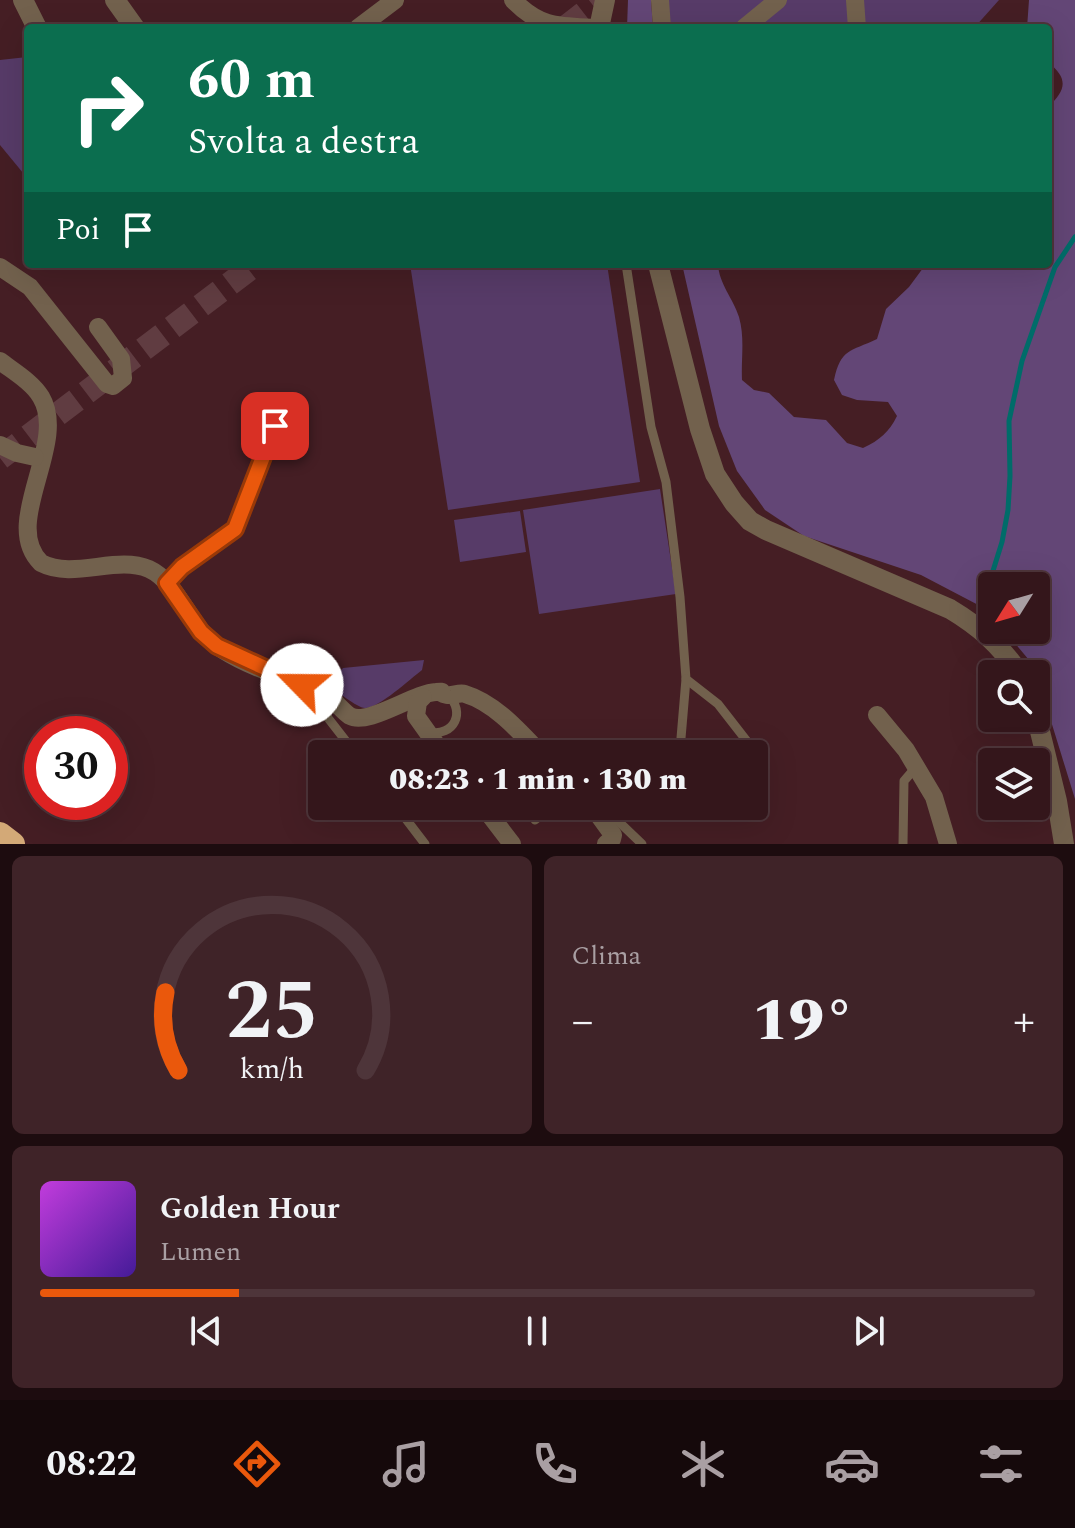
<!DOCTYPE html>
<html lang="it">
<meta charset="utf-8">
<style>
body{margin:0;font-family:Spectral,serif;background:#3f2328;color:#f1f3f6;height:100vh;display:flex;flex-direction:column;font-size:30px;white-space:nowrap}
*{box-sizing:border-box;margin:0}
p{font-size:26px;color:#a99fa3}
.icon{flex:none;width:44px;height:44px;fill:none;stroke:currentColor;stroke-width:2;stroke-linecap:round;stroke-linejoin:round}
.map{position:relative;height:844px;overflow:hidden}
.drawer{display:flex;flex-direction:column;gap:12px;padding:12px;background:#1d0c0f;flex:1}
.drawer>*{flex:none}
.hud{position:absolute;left:24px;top:24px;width:1028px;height:244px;border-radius:8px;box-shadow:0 8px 32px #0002,0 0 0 2px #4e353a;background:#0b6e4f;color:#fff;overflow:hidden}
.needle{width:52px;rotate:233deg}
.fabs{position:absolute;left:978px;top:572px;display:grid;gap:16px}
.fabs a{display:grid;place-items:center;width:72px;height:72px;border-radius:8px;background:#34161b;box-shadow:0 8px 32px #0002,0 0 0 2px #4e353a;font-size:40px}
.speed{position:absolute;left:24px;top:716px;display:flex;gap:16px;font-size:40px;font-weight:700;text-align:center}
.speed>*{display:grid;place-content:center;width:104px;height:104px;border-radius:50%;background:#34161b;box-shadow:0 8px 32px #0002,0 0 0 2px #4e353a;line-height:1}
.speed .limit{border:12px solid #d22;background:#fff;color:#111}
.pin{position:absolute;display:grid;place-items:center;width:68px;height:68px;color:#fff;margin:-34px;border-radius:16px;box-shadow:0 4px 12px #0006}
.me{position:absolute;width:88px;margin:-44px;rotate:293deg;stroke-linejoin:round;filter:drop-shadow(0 0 6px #0008)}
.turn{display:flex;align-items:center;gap:28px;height:168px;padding:0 32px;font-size:36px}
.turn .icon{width:104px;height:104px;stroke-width:2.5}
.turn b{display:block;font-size:56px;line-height:68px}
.then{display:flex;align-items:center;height:76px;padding:0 32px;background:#0003;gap:16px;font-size:30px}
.big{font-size:60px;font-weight:800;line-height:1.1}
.drawer .card{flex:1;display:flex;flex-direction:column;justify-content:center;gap:12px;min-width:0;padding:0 28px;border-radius:12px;background:#3f2328}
.drawer .dial{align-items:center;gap:0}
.dial svg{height:208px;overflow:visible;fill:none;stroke:#4e353a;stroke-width:7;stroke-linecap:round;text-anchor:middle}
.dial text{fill:#f1f3f6;stroke:none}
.song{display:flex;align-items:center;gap:24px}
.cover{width:96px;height:96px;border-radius:12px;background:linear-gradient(135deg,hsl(290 70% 55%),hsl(260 70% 35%))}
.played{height:8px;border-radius:4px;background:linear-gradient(90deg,#ea580c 20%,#4e353a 20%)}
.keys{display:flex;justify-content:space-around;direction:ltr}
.heat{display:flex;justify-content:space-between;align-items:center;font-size:44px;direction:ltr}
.drawer .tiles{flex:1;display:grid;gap:12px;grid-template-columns:1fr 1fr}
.card:last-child{grid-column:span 2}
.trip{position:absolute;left:308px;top:740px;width:460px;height:80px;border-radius:8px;background:#34161b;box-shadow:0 8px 32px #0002,0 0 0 2px #4e353a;font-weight:800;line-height:80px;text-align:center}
.tabs{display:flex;height:128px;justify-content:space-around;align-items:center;background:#15090b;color:#a99fa3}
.tabs .icon{width:56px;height:56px}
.tabs .selected{color:#ea580c}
.tabs b{font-size:36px;color:#f1f3f6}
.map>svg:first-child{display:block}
.green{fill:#573b68}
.forest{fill:#634676}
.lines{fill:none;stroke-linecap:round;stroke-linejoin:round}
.stream{stroke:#006c69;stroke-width:5}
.motorway-tunnel{stroke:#603c41;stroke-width:24;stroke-dasharray:24 12;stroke-linecap:butt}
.service{stroke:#72614d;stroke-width:9}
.minor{stroke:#72614d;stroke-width:18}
.tertiary{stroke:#72614d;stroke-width:20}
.motorway{stroke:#d3a977;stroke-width:24}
.route-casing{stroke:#983908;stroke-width:20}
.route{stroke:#ea580c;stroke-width:14}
</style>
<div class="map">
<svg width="1075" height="844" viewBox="0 0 1075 844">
<rect width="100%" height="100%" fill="#451e24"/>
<g class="green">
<polygon points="665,0 768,0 734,28 667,28"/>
<polygon points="785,0 850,0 853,28 753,28"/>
<polygon points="862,0 999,0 974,28 862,28"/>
<polygon points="27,57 28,60 28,179 0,145 0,60"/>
<polygon points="410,264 607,264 640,482 448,510"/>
<polygon points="660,489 676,594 539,614 523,510"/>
<polygon points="520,511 526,552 460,562 454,520"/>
<path d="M 424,660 L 422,670 C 410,679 378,709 365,708 C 357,708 336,690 328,685 L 343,668 Z"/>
</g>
<g class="forest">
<polygon points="628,0 651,0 653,28 627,28"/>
<path d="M 1029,0 L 1075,0 L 1075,799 L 1034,666 L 1004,630 L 1036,630 L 1036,586 L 992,586 L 992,617 L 984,608 L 921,575 L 804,536 L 765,510 L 737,471 L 719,426 L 682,264 L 718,264 C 719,284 733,298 739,317 C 745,338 741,358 742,380 L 754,390 L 769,393 L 794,417 L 826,420 L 847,443 L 863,448 C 880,440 889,432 897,416 L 888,402 L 857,400 L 842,395 L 834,380 C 841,348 850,352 877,339 L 886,309 L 909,287 L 926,264 L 1048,264 L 1048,107 C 1066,90 1069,79 1048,62 L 1048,28 L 1027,28 Z"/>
</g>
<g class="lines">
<polyline class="stream" points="987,590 1002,542 1008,510 1010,476 1009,421 1022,361 1055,267 1075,237"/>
<g class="motorway-tunnel">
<polyline points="565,28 601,0"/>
<polyline points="0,458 256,264"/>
</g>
<g class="service">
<polyline points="626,264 651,427 666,482 680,597 686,679 718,704 753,749"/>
<polyline points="167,583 182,567 235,529 275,426"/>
<polyline points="307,691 356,754"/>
<path d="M 429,732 C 454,737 466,712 448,695"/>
<polyline points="681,738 686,679"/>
<polyline points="396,806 425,844"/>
<polyline points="606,806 617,820 642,844"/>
<polyline points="535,820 553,806"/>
<polyline points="903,844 904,781 916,767"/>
</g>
<g class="minor">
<path d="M 513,0 C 541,29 560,26 599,28"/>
<polyline points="660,0 662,28"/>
<polyline points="855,0 857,28"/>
<polyline points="358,28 395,0"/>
<polyline points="744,28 778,0"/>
<polyline points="0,267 30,287 107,384 113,386 123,378 121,359 98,327"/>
<path d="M 0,361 C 13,371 32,382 41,397 C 69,444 0,523 41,563 C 74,580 116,555 149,569 C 178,582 190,628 217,646 C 249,669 292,678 327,697 C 336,701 342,711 350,716 C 368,726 414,693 436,692 C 448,691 436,693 447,695 C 453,696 459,692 465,694 C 495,703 520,732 541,754"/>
<polyline points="0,445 17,453 35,457"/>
<polyline points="423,697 418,702 416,716 443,754"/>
<polyline points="877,715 906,750 934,797 948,844"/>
<polyline points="483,806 512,844"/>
<polyline points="592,806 613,835 612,839 606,844"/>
</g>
<g class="tertiary">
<polyline points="23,0 37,28"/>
<polyline points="115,0 135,28"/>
<polyline points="599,28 605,0"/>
<path d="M 658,264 L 700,429 L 715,474 L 734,503 L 750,521 L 766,530 L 950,609 C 980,627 1000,645 1020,674"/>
<polyline points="1036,715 1057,801 1064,844"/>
</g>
<polyline class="motorway" points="0,834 13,844"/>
</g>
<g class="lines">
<defs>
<polyline id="route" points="275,426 235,529 182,567 167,583 201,632 217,646 302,685"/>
</defs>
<use href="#route" class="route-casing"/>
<use href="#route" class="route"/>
</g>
</svg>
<div class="fabs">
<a><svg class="needle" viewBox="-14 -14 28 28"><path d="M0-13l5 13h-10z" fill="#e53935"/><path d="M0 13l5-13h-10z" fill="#a99fa3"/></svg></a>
<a><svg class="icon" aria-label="search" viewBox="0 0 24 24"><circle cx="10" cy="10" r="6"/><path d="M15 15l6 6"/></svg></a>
<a><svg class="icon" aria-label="layers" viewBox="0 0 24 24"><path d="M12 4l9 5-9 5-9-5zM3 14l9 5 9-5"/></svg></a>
</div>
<div class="speed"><div class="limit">30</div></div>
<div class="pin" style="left:275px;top:426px;background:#d93025"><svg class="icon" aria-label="arrive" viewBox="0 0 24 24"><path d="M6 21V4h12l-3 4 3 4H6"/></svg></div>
<svg class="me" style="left:302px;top:685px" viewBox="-20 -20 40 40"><circle r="19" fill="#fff"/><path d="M0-13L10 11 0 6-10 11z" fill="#ea580c"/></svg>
<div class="trip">08:23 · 1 min · 130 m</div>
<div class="hud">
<div class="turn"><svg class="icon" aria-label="right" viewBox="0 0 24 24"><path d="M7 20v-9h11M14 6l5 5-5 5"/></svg><div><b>60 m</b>Svolta a destra</div></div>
<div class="then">Poi<svg class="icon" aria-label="arrive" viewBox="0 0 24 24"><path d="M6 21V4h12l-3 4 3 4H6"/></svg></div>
</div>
</div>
<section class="drawer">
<div class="tiles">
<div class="card dial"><svg viewBox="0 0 100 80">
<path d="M14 69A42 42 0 1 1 86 69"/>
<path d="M14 69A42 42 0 0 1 9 39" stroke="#ea580c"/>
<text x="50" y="56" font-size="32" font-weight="700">25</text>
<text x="50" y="72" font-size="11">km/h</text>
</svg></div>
<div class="card"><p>Clima</p>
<div class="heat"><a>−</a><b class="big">19°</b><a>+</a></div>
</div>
<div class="card">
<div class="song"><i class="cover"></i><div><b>Golden Hour</b><p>Lumen</p></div></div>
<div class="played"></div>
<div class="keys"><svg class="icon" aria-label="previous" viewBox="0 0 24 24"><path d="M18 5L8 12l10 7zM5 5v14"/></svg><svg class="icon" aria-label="pause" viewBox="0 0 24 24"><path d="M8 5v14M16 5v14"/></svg><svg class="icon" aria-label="next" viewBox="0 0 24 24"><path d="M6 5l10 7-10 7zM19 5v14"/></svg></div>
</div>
</div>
</section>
<nav class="tabs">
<b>08:22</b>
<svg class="icon selected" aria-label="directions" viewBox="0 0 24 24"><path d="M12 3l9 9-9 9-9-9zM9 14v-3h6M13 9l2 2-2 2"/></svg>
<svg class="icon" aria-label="music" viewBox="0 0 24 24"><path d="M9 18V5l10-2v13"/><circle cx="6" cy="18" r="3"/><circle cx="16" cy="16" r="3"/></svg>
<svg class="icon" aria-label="phone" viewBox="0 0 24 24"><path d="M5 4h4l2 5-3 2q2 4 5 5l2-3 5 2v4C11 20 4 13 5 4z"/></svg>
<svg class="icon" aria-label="climate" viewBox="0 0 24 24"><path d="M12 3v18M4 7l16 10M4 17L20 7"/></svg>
<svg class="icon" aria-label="car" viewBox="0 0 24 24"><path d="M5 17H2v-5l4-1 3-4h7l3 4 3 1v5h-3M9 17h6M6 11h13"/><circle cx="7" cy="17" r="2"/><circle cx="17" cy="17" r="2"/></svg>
<svg class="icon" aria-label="filters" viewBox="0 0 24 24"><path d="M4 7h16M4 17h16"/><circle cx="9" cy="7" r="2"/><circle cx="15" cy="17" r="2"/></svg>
</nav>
